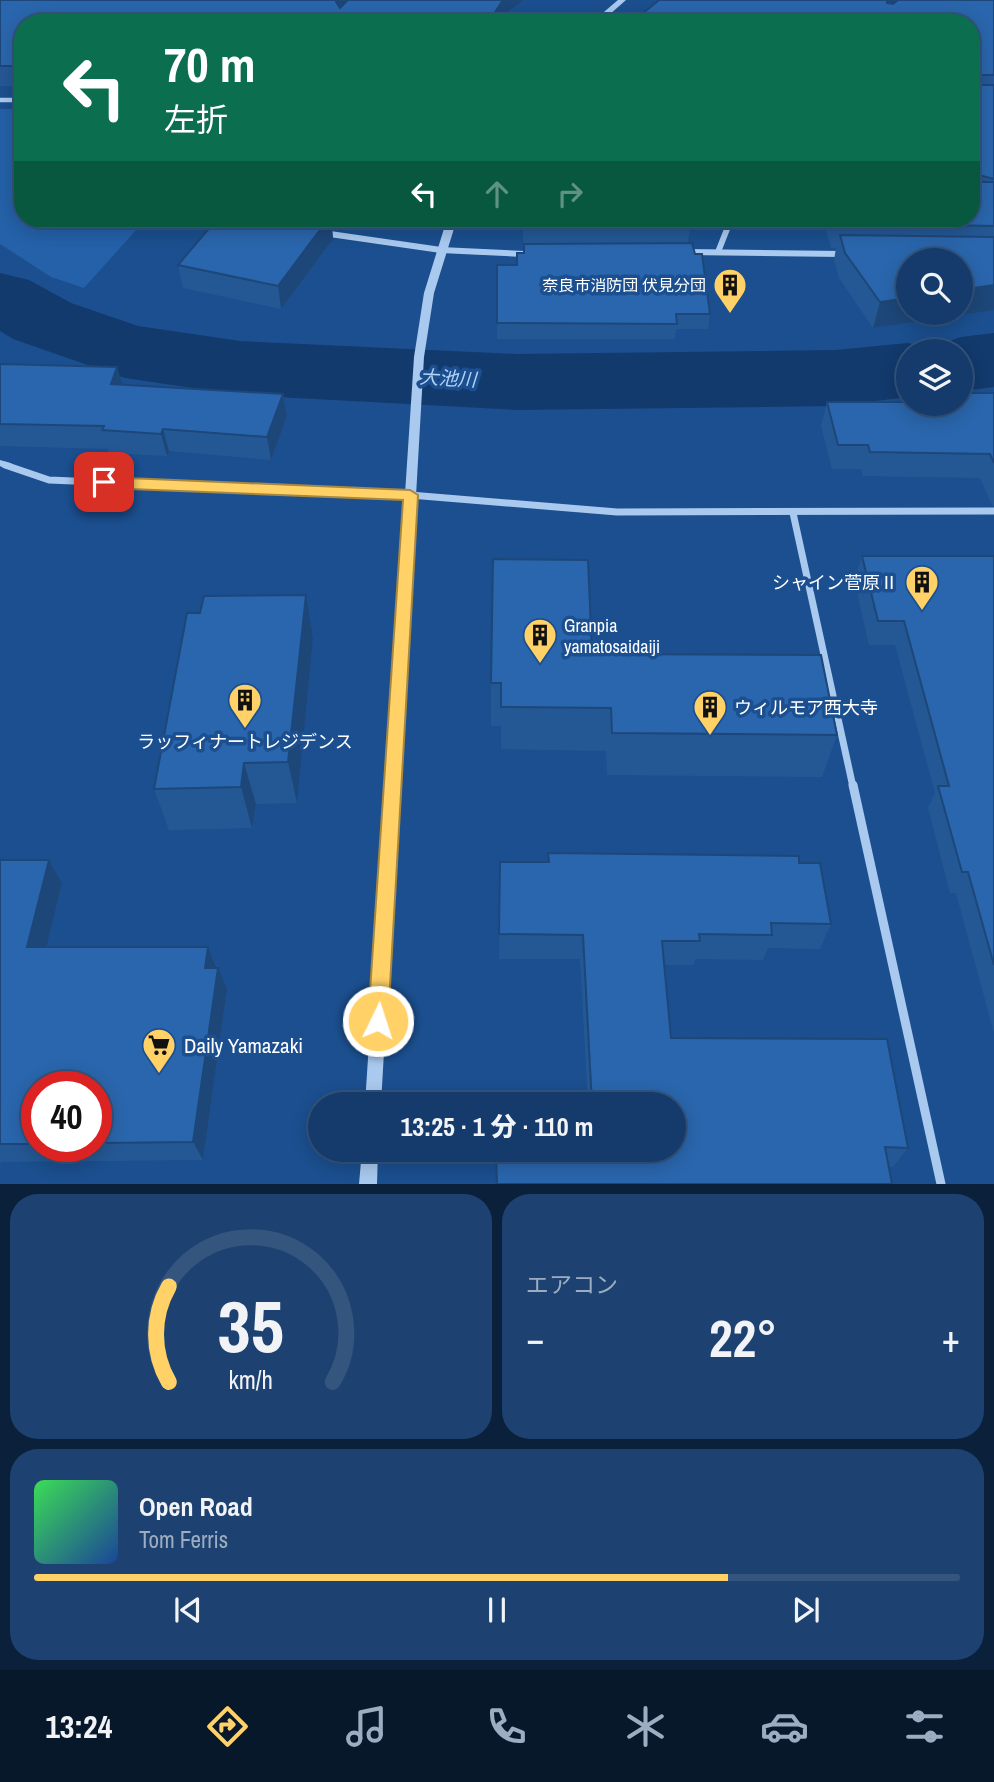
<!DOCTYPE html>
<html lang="ja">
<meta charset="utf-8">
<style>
body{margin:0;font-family:"Archivo Narrow","Noto Sans JP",sans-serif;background:#1d4271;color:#f1f3f6;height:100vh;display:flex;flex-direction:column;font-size:26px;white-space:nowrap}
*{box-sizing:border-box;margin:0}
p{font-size:23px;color:#9dadc1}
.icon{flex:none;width:38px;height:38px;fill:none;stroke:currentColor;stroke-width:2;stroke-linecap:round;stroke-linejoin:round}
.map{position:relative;height:1184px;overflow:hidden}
.panel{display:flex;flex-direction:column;gap:10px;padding:10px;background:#0b203b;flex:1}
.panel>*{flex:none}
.guide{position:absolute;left:14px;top:14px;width:966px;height:214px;border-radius:28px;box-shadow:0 4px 18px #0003,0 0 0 2px #33557e;background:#0b6e4f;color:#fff;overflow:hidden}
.controls{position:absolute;left:896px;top:248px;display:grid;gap:14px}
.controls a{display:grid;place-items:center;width:77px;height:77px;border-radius:50%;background:#143b6b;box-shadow:0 4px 18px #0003,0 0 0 2px #33557e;font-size:35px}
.speed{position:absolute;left:21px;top:1071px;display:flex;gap:14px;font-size:35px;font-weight:700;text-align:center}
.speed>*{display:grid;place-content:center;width:91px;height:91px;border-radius:50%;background:#143b6b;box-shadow:0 4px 18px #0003,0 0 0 2px #33557e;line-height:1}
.speed .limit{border:10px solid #d22;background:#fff;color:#111}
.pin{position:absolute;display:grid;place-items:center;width:60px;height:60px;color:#fff;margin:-30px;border-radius:14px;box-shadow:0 4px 10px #0006}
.me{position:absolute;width:77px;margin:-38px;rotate:4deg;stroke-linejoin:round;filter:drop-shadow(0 0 5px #0008)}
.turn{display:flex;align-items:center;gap:24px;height:147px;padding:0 35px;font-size:32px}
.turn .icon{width:91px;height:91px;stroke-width:2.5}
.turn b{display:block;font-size:49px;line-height:60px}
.lanes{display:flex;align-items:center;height:66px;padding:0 35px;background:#0003;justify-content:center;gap:35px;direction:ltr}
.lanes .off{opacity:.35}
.big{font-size:52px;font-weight:800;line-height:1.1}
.panel .tile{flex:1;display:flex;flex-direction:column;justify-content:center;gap:10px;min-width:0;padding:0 24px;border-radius:28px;background:#1d4271}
.panel .dial{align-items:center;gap:0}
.dial svg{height:182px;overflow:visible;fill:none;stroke:#33557e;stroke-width:7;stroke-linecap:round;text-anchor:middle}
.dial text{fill:#f1f3f6;stroke:none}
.song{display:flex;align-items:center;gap:21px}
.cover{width:84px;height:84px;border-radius:10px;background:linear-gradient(135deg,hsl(130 70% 55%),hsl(220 70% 35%))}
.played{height:7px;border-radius:4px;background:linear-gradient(90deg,#ffd166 75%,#33557e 75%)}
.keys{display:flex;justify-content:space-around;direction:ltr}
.heat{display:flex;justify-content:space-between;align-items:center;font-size:38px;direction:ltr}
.panel .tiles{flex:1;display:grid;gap:10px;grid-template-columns:1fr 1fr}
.tile:last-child{grid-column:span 2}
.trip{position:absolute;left:308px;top:1092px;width:378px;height:70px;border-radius:35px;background:#143b6b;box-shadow:0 4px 18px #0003,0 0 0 2px #33557e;font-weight:800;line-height:70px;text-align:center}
.tab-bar{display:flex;height:112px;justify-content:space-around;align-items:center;background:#08182b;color:#9dadc1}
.tab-bar .icon{width:49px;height:49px}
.tab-bar .on{color:#ffd166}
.tab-bar b{font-size:32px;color:#f1f3f6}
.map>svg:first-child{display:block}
.green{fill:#2461a8}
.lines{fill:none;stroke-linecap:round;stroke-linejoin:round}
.river{fill:#123a6d;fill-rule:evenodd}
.minor-far3{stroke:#a9c9ee;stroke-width:4.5}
.minor-far2{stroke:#a9c9ee;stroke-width:6}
.minor-far1{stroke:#a9c9ee;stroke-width:7}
.minor{stroke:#a9c9ee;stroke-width:9}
.tertiary{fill:#a9c9ee;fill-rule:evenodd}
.wall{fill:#245895;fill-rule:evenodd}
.shaded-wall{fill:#1d4779}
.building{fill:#2a66ad;stroke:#1d4779;stroke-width:2}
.route{fill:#ffd166;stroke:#a68842;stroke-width:2}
.labels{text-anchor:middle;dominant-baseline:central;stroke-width:7;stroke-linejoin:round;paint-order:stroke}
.far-poi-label{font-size:16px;fill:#fff;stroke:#1b4f8f;text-anchor:end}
.poi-label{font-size:18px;fill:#fff;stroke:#1b4f8f;text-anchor:start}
.water-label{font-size:19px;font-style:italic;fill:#b5d3f5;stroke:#1b4f8f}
.near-poi-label{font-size:21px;fill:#fff;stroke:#1b4f8f;text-anchor:start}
</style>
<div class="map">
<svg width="994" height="1184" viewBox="0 0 994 1184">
<rect width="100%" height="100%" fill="#1b4f8f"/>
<polygon class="green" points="0,109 23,109 23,219 146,219 84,288 51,277 0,244"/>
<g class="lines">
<polygon class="river" points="0,273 29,280 71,303 138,326 240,341 517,354 835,350 908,343 929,348 961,337 994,333 994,387 961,391 961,352 908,352 908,397 835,406 517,410 240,395 125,378 13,339 0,331"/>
<polyline class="minor-far3" points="0,100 23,100"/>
<g class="minor-far2">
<polyline points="323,233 441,250 524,254"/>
<polyline points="686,252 842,254"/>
<polyline points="718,252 731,219"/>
<polyline points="0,463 10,466"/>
</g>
<g class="minor-far1">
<polyline points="5,465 49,480 410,495 617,512 994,511"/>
<polyline points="793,513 853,787"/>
</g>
<polyline class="minor" points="853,785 941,1184"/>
<g class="tertiary">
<polygon points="618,0 626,0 600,23 591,23"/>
<polygon points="447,219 457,219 434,293 424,357 381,1104 365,1104 414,357 424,293"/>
<polygon points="362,1150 378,1150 377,1184 359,1184"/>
</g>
</g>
<g class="wall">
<polygon points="0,0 524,0 510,10 501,23 23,23 23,86 0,86"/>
<polygon points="994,0 994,310 873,328 839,278 834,260 836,248 831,248 823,219 971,219 971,23"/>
<polygon points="217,219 348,219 341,229 332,227 333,239 281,309 183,288 178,265"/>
<polygon points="354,219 375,219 373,222"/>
<polygon points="522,219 691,219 688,243 710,314 708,329 676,329 675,339 497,339 497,265 517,265 524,253"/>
<polygon points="0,364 117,367 122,385 283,394 287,416 271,460 169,451 167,456 109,453 108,449 0,446"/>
<polygon points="994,393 994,506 992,505 980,478 863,476 861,469 832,469 821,426 827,402 961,404"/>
<polygon points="862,556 994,556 994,1033 956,893 950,893 928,808 935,793 895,645 869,645 854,579"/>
<polygon points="313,639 297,803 256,804 252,828 169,830 154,789"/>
<polygon points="592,654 837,735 822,777 607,775 606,751 501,749 501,726 491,726 491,683"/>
<polygon points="548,853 799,863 831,924 820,949 768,948 763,960 695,959 694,965 664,965 671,1038 908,1148 893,1167 889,1167 674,1104 588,1104 580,959 499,959 500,862 548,862"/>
<path d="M 0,860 L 49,860 L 62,883 L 46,947 L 208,947 L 227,989 L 203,1160 L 1,1162 L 0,1166 ZM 37,1087 L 96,1087 L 96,1146 L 37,1146 Z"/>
</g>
<g class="shaded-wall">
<polygon points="337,0 351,0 338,21 336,2"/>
<polygon points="503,0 524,0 510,10 501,23 488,23"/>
<polygon points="887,0 908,0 882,19"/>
<polygon points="328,219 331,219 333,239 281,309 278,286"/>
<polygon points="340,219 348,219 341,229"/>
<polygon points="994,285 994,310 873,328 880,302 908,298 908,313 961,313 961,290"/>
<polygon points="117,367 124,389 111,384"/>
<polygon points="283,394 287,416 271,460 267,437"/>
<polygon points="163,429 169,451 167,456 161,434"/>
<polygon points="306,595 313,639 297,803 288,762"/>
<polygon points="244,763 256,804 252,828 241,787"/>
<polygon points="49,860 62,883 41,969 27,947"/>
<polygon points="208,947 217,969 205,968"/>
<polygon points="218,968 227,989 203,1160 193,1142"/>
</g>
<g class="building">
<polygon points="0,0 337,0 336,2 340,8 348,0 503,0 488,23 23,23 23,66 0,66"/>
<polygon points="659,0 887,0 887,3 893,4 898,0 994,0 994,75 977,75 973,81 978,85 994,85 994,179 971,173 971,23 631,23"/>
<polygon points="971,182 994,182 994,226 837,223 835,219 971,219"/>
<polygon points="217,219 328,219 278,286 178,265"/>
<polygon points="523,219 691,219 691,221 524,223"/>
<polygon points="840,235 994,237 994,285 961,290 961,261 908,261 908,298 880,302 845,253"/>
<polygon points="692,243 695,254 702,254 710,314 676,314 677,324 497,323 497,265 517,265 517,253 524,253 524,244"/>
<polygon points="0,364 117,367 111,384 283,394 267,437 163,429 161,434 102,430 104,426 0,424"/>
<polygon points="961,393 994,393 994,463 990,454 870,452 868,445 838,445 827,402 908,402 908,404 961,404"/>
<polygon points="862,556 994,556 994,965 968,872 962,872 938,786 949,786 904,621 878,621"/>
<polygon points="493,559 588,560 592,654 821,655 837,735 612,733 611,708 501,707 501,683 491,683"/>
<polygon points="306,595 288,762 244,763 241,787 154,789 187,613 200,613 204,596"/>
<polygon points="548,853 799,856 799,863 820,863 831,924 771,923 772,935 699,934 700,941 662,941 671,1038 887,1039 908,1148 885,1147 892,1184 497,1184 496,1150 674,1150 674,1104 592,1104 583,935 499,934 500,862 549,862"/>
<polygon points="0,860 49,860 27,947 208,947 205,968 218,968 193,1142 96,1143 96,1087 37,1087 37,1144 0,1144"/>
</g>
<polygon class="route" points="104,477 410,490 418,495 388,1021 385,1028 378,1031 371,1028 368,1021 403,500 104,488 97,482"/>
<defs>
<symbol id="building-pin" viewBox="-11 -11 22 30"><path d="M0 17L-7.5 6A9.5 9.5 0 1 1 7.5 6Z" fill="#ffd166" stroke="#1b4f8f"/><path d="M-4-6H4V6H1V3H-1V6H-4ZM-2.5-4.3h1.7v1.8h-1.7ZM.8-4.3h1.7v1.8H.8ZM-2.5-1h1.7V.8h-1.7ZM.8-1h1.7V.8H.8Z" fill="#111"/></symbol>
<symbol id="supermarket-pin" viewBox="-11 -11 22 30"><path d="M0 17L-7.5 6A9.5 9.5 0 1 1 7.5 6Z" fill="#ffd166" stroke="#1b4f8f"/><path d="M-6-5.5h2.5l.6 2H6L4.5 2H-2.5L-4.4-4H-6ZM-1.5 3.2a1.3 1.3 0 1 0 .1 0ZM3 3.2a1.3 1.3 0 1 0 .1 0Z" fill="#111"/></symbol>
</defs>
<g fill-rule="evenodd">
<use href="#building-pin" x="711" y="266" width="38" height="52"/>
<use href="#building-pin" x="903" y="563" width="38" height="52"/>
<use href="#building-pin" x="521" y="616" width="38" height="52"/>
<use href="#building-pin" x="226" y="681" width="38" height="52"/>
<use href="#building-pin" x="691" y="688" width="38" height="52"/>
<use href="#supermarket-pin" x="140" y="1026" width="38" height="52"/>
</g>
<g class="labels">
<g class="far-poi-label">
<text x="706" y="285">奈良市消防団 伏見分団</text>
</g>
<g class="poi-label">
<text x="898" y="582" text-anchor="end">シャイン菅原Ⅱ</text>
<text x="564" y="625">Granpia<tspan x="564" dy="21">yamatosaidaiji</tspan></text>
<text x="734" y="707">ウィルモア西大寺</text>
<text x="245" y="741" text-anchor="middle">ラッフィナートレジデンス</text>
</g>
<g class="water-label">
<text transform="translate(448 378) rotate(3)">大池川</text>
</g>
<g class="near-poi-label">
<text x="184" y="1045">Daily Yamazaki</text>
</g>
</g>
</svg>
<div class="controls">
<a><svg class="icon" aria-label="search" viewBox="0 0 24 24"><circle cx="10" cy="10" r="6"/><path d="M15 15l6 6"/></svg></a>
<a><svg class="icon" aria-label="layers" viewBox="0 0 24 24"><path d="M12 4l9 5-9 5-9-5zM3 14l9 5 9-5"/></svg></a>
</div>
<div class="speed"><div class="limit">40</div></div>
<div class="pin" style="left:104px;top:482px;background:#d93025"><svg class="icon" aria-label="arrive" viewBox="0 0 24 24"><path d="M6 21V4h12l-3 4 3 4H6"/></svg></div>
<svg class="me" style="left:378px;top:1021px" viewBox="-20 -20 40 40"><circle r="17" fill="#ffd166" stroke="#fff" stroke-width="3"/><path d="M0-11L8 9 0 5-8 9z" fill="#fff"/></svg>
<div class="trip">13:25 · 1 分 · 110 m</div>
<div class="guide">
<div class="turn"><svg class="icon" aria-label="left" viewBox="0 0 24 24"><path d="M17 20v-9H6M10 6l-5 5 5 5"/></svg><div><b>70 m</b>左折</div></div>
<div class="lanes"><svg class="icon" aria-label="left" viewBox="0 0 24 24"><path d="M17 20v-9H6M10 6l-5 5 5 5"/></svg><svg class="icon off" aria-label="ahead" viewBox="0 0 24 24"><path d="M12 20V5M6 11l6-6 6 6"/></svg><svg class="icon off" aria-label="right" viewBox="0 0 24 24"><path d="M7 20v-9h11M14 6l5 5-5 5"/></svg></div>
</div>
</div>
<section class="panel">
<div class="tiles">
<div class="tile dial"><svg viewBox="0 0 100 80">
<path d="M14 69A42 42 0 1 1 86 69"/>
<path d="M14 69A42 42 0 0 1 14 27" stroke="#ffd166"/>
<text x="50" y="56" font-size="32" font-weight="700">35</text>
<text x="50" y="72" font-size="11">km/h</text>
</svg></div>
<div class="tile"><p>エアコン</p>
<div class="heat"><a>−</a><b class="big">22°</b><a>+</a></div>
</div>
<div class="tile">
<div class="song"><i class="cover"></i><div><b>Open Road</b><p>Tom Ferris</p></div></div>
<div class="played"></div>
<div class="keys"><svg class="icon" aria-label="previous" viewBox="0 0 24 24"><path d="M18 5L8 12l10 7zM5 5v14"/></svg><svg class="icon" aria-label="pause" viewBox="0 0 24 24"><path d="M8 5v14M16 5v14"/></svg><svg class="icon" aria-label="next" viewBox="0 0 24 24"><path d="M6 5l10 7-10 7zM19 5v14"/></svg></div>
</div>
</div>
</section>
<nav class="tab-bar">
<b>13:24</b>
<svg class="icon on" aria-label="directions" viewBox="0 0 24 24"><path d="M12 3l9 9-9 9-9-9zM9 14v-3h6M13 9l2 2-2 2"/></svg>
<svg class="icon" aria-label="music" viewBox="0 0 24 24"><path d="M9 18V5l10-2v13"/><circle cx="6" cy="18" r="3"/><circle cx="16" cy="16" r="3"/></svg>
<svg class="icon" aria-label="phone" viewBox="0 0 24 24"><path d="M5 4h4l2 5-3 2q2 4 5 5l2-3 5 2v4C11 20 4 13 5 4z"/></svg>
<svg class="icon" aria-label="climate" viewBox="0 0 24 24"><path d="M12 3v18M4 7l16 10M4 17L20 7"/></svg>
<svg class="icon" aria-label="car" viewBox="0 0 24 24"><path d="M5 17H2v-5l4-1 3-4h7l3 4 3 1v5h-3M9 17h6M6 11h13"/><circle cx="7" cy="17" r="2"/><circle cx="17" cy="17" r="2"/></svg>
<svg class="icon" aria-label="filters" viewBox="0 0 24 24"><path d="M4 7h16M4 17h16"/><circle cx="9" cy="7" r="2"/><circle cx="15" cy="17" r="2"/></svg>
</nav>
